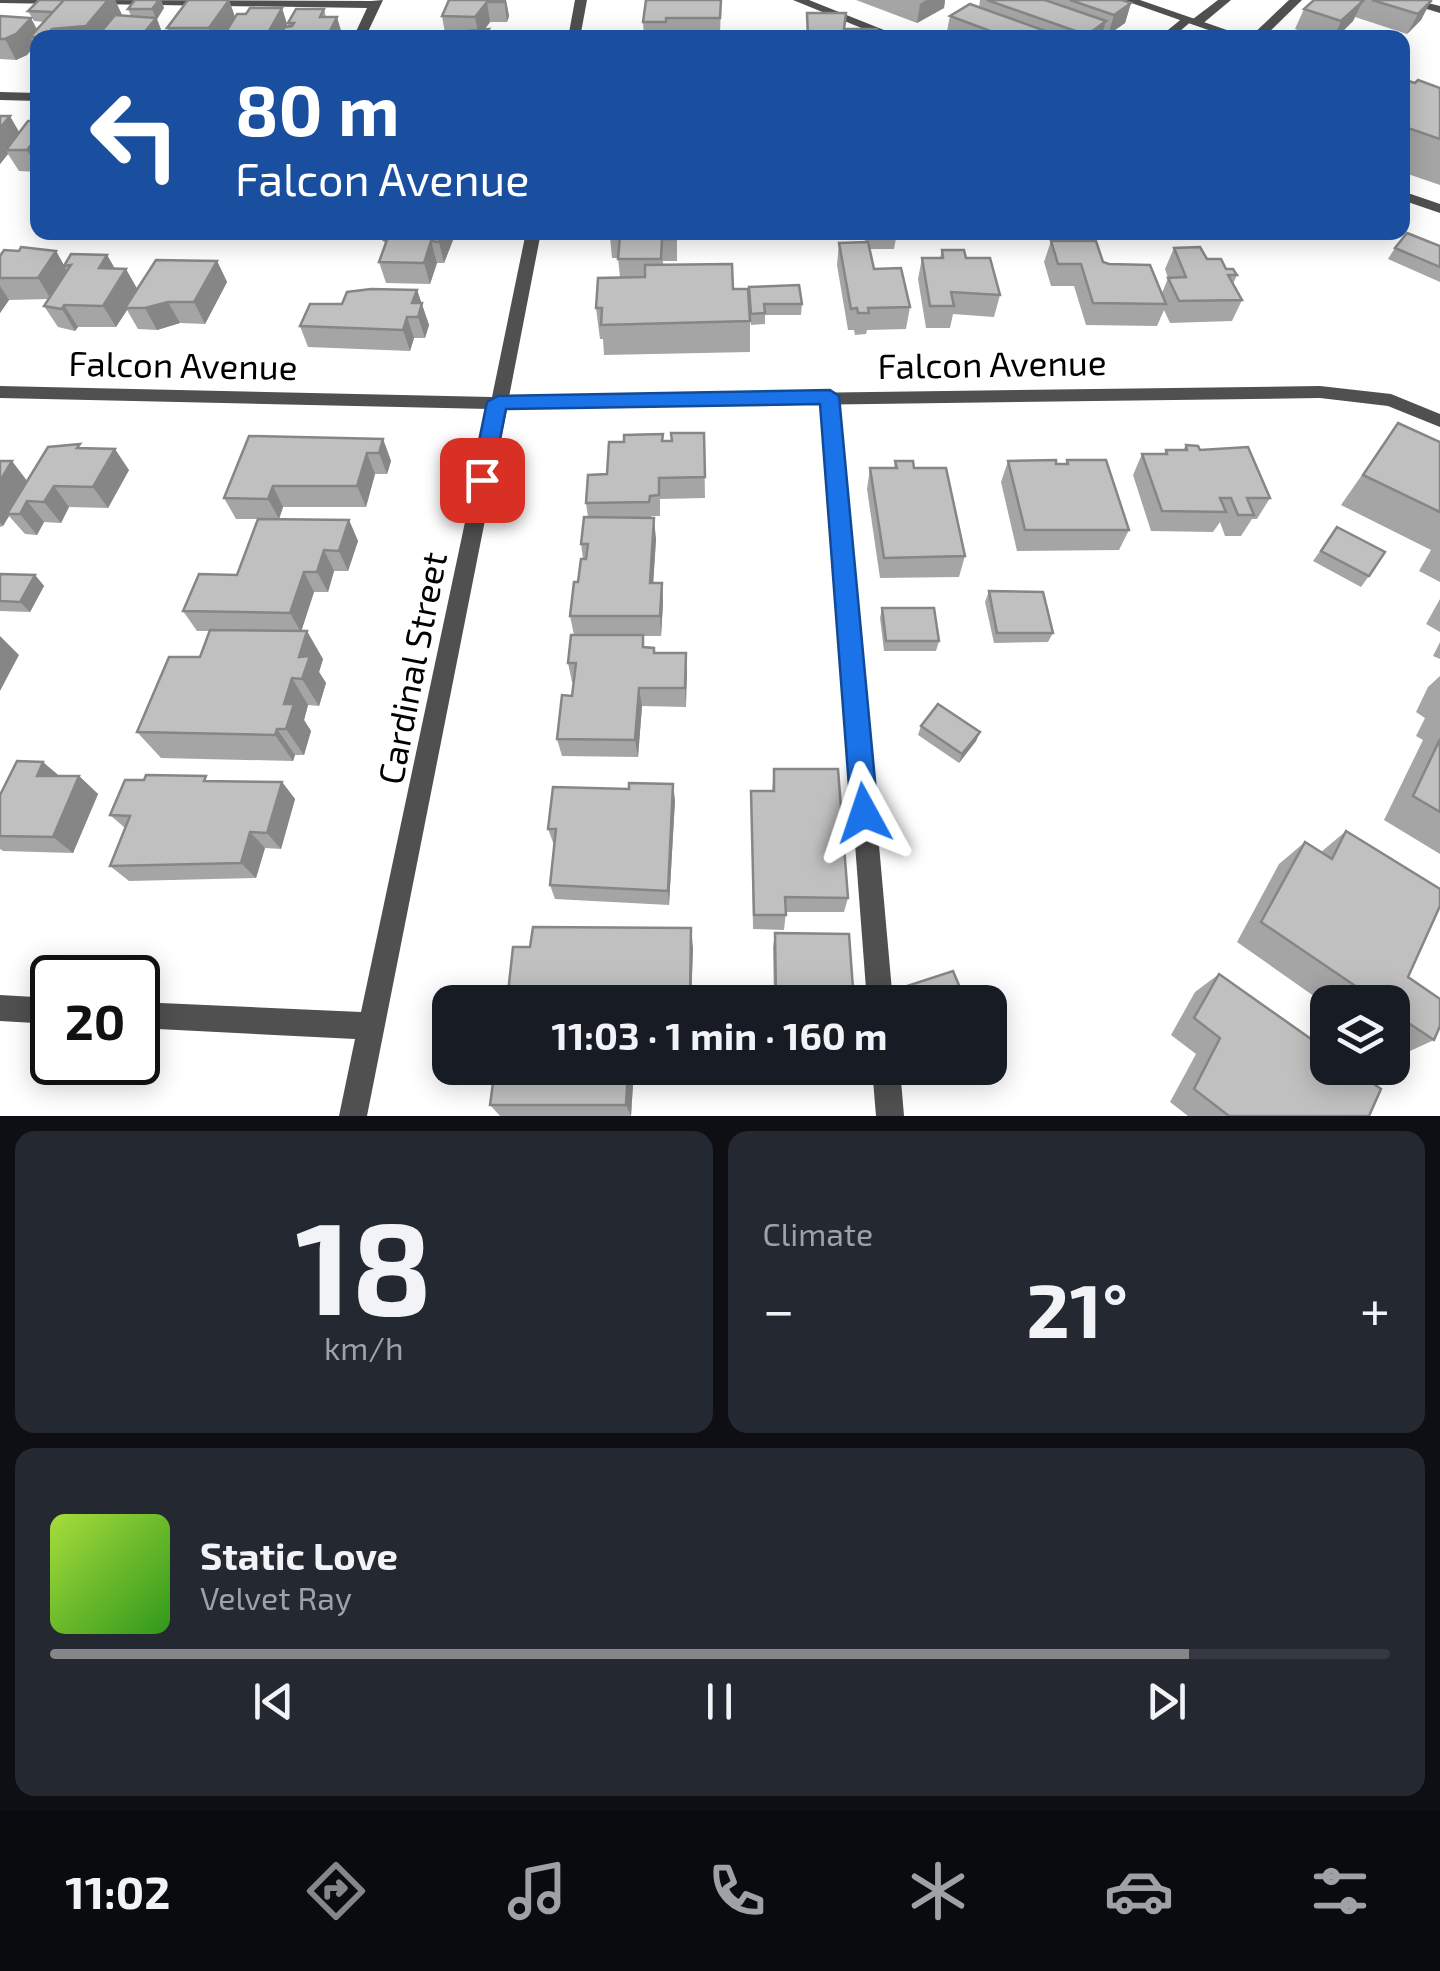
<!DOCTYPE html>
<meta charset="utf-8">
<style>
body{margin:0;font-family:"Exo 2",sans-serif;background:#242831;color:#f1f3f6;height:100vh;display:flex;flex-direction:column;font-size:38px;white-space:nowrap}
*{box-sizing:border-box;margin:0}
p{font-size:32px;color:#9ea1a6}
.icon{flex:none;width:55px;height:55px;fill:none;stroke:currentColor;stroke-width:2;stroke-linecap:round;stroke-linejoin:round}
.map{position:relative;height:1116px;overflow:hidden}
.side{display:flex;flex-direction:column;gap:15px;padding:15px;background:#0d0f14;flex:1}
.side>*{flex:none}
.hud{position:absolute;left:30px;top:30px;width:1380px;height:210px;border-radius:20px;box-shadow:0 5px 25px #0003;background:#1a4fa0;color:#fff;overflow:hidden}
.buttons{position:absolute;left:1310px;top:985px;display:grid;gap:20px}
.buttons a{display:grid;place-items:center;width:100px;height:100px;border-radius:20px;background:#171b24;box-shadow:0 5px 25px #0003;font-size:50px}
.speed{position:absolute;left:30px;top:955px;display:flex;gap:20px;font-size:50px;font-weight:700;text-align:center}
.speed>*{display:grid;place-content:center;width:130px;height:130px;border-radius:50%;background:#171b24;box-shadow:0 5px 25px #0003;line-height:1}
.speed .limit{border:5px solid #111;border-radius:15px;background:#fff;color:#111}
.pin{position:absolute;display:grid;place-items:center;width:85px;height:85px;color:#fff;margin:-42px;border-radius:20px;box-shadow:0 5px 15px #0006}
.me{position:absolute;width:110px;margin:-55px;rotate:355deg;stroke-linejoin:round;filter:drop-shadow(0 0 8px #0008)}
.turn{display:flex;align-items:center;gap:35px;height:210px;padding:0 40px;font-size:45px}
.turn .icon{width:130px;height:130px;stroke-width:2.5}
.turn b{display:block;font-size:70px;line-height:85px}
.big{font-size:75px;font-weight:700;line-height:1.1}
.side .tile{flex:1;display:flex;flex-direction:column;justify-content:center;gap:15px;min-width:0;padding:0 35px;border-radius:20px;background:#242831}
.side .dial{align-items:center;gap:0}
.dial b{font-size:130px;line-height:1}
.song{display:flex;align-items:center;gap:30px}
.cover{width:120px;height:120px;border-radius:15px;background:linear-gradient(135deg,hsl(80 70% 55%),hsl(110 70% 35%))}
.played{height:10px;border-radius:5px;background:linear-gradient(90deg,#858687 85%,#363941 85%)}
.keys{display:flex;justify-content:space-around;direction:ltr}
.heat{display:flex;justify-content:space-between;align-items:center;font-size:55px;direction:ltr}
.side .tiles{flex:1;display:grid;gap:15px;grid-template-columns:1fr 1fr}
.tile:last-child{grid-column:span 2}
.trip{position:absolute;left:432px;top:985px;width:575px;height:100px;border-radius:20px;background:#171b24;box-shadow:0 5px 25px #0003;font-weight:700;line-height:100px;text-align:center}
.dock{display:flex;height:160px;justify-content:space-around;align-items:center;background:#090b0e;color:#9ea1a6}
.dock .icon{width:70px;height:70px}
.dock .active{color:#858687}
.dock b{font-size:45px;color:#f1f3f6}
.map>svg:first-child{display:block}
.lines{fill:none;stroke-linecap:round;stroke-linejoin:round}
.service{fill:#505050;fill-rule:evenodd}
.minor{fill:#505050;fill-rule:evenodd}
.tertiary{fill:#505050;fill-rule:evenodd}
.wall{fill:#a5a5a5}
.shaded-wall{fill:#868686}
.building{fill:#c0c0c0;stroke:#868686;stroke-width:2.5}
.route{fill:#1a73e8;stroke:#114b97;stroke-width:2.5}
.labels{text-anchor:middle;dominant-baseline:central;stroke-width:8;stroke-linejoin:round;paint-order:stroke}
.street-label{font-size:35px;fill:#000;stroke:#fff}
</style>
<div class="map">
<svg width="1440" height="1116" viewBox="0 0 1440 1116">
<rect width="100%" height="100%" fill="#fff"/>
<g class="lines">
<g class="service">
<polygon points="0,0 67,0 68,1 62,4 0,3"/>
<polygon points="86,0 371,1 383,0 365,38 353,38 367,8 91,4"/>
<polygon points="1218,0 1231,0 1201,25 1193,25 1193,19"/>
<polygon points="1289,0 1302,0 1263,38 1249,38"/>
<polygon points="1397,0 1416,0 1440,6 1440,13"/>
<polygon points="1402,191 1440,204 1440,213 1402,200"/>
<polygon points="830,391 839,397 893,1002 867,1002 821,397"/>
<polygon points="872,1068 900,1068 904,1116 876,1116"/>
</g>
<g class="minor">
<polygon points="575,0 587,0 580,38 568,38"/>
<polygon points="793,0 809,0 904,38 886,38"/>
<polygon points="1184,17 1194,19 1172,38 1158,38"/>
<polygon points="0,92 38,93 38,101 0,100"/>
<polygon points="526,232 541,232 509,397 1320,386 1391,394 1440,414 1440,427 1388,406 1320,398 507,409 367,1116 339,1116 355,1039 138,1028 138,1002 361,1012 489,409 0,398 0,386 492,397"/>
<polygon points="0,995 52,998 52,1024 0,1021"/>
</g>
<polygon class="tertiary" points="1123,0 1140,0 1250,38 1231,38"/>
</g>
<g class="wall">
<polygon points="108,0 115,0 122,15 131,16 128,9 135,0 161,0 164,8 157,19 164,38 38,38 38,50 35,45 27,55 16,60 0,59 0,16 37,29 44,22 34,21 28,11"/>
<polygon points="229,0 235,17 282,8 288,27 288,23 324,9 326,17 343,37 171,38 167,28"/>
<polygon points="449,0 506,0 509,16 507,22 490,22 485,29 445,33 442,16"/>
<polygon points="721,0 720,37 733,38 644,38 643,22"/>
<polygon points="856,0 945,0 944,8 917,23"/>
<polygon points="980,0 1122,0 1131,3 1125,23 1108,35 1103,33 1101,38 950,38 946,36 950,16 979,7"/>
<polygon points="1314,0 1430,0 1421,20 1407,34 1355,17 1353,21 1336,38 1320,38 1295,29 1304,9"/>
<polygon points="1402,79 1440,88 1440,185 1402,172"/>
<polygon points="0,116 19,132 38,121 38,172 19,171 8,154 0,164"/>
<polygon points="677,232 677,261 663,261 663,265 733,289 750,321 750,352 604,355 603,339 600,339 596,308 620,277 618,258 612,258 610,237"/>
<polygon points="865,232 895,232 896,238 894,249 869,249 874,269 910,307 906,329 867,330 866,334 855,335 854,330 848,330 837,265 839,243 865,242"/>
<polygon points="455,235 444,263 437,263 430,284 386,283 379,262 385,245 384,240"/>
<polygon points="1051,241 1103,262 1162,293 1168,278 1165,269 1174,248 1207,259 1237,275 1233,284 1242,300 1232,321 1170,323 1164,310 1157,326 1086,325 1074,286 1051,286 1044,262"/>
<polygon points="1440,246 1440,282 1388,259 1395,248"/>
<polygon points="942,250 966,258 1000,295 994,317 953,314 950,328 926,328 918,279 922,258 940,258"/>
<polygon points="56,251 64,265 107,255 115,269 137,289 217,261 227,282 205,324 180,323 157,330 138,329 127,310 116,327 78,327 75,331 58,327 44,306 49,299 9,300 0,313 0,256"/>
<polygon points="417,290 429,325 425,338 414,338 410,351 308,347 300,326 342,304"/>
<polygon points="749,298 802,304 801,315 765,315 765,324 751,325"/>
<polygon points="1398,423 1440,442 1440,582 1419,571 1431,550 1341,505"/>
<polygon points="704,433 705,498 660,499 660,516 651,516 656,539 653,583 662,583 663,603 661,636 643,636 644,647 654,648 655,653 686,653 686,707 642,706 638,757 562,756 557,739 572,696 574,682 572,682 568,663 574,635 570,616 583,559 581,544 588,517 586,503 607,474 663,441 672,441"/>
<polygon points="383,439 391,461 387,474 375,474 366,507 283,507 279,519 236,519 224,498"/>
<polygon points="1186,445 1200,450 1270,498 1257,519 1252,519 1241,536 1225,536 1220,522 1213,532 1151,531 1133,475 1142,454 1164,454 1166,450 1183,450"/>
<polygon points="82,448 129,470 108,508 69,507 61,523 44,522 37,535 25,534 9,516 3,526 0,527 0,461 27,481"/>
<polygon points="1067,460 1129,530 1119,550 1017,551 1001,482 1008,461 1065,464"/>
<polygon points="895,461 914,468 965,556 959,577 880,578 867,489 870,468 894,468"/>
<polygon points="349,520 358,541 348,571 334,571 328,592 314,592 301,631 323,659 319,672 326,683 319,706 308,705 304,720 311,731 304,755 295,755 293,761 161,758 137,732 200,657 210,631 197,631 183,611 237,575"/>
<polygon points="1337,527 1369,576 1361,587 1313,561"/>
<polygon points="0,574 35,575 44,586 30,612 0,611"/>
<polygon points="989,591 1053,633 1048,642 994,643 985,602"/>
<polygon points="1440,599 1440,632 1426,624"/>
<polygon points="882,608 939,641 936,651 884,651 880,618"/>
<polygon points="1440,642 1440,659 1433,656"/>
<polygon points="1440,676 1440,854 1384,820 1423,740 1416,736 1425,718 1416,712 1428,687"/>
<polygon points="921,726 980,732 976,741 959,763 918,735"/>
<polygon points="774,769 848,898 844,912 786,912 784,930 753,929 751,791 772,791"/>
<polygon points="79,776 98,794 73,853 3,851 0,849 0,795"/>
<polygon points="210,781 282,782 295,799 281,849 265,848 256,878 129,881 110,866 125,828 110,815"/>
<polygon points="675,800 669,905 555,899 550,885 554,845 548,829"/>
<polygon points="1346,831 1434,1040 1399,1056 1392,1051 1392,1002 1328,1002 1328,1006 1237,942 1279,864 1305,842 1321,852"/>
<polygon points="775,933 854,1002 774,1002 773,947"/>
<polygon points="693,948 691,1002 507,1002"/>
<polygon points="1219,974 1369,1116 1188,1116 1170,1102 1196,1054 1171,1035 1195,992"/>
<polygon points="907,986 966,1002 902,1002 900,998"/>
<polygon points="634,1068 631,1116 500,1116 490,1105"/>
<polygon points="928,1068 960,1068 931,1077"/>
</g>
<g class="shaded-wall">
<polygon points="108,0 115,0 122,15 103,38 45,38 52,29"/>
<polygon points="159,0 161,0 164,8 157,19 164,38 146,38 144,33 156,18 152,9"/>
<polygon points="229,0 236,20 224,38 213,38 209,28"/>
<polygon points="504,0 506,0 509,16 507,22"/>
<polygon points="926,0 945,0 944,8 917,23 920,4"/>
<polygon points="1363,1 1353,21 1336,38 1334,38 1341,21"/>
<polygon points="1431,1 1421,20 1407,34 1418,14"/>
<polygon points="487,2 490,22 479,37 475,17"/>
<polygon points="1131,3 1125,23 1108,35 1114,15"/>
<polygon points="282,8 288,28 283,38 265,38"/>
<polygon points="337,17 343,37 330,38 329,33"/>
<polygon points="31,18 41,37 30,37 35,45 27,55 16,60 5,39"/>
<polygon points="1106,21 1101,38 1086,38 1087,35"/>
<polygon points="10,116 22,137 6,150 8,154 0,164 0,128"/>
<polygon points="34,141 38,147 38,169 27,150"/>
<polygon points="442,232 455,232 455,235 444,263 439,242"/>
<polygon points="431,241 437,263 430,284 424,263"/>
<polygon points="56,251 68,273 51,299 38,278"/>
<polygon points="107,255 119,276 99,268"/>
<polygon points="217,261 227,282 205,324 194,302"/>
<polygon points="126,269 138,290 125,308 127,310 116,327 103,306"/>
<polygon points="0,286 9,300 0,313"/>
<polygon points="417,290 429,325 425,338 418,317 412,303"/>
<polygon points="168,302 180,323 157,330 145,308"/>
<polygon points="64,305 78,327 75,331 62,309"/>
<polygon points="407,317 414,338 410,351 403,330"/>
<polygon points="383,439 391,461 387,474 379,453"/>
<polygon points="115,449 129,470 108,508 93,487"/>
<polygon points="367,453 375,474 366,507 357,486"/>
<polygon points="12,461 28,482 7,514 9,516 3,526 0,523 0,474"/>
<polygon points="54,486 69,507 61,523 44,502"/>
<polygon points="273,486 283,507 279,519 268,499"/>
<polygon points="27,501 44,522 37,535 20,514"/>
<polygon points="654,518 656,539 652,603 650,583"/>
<polygon points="349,520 358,541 348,571 339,551"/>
<polygon points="324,550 334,571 328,592 317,572"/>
<polygon points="304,572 314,592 301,632 290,613"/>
<polygon points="35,575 44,586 30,612 20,602"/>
<polygon points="662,583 663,603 661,636 660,616"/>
<polygon points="307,631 323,659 319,672 326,683 319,706 302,679 299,657"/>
<polygon points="0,636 19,655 0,691"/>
<polygon points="686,653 687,672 686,707 685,688"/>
<polygon points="292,678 308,705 304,720 311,731 304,755 286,729 284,704"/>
<polygon points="639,688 642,706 638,757 635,740"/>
<polygon points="277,729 295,755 293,761 275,735"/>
<polygon points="980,732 976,741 959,763 962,754"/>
<polygon points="43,762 63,779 37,776"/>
<polygon points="79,776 98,794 73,853 53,837"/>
<polygon points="282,782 295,799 281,849 267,833"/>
<polygon points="673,784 675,800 669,905 668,891"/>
<polygon points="250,832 265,848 256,878 241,863"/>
<polygon points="691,928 693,948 691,1002 690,1002"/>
<polygon points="628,1068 634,1068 631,1116 626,1105"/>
<polygon points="939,1068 960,1068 931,1077"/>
</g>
<g class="building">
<polygon points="39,0 64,0 53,12 28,11"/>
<polygon points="64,0 108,0 86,26 52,29 45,37 30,37"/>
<polygon points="135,0 159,0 152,9 128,9"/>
<polygon points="188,0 229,0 209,28 167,28"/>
<polygon points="449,0 504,0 504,2 487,2 475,17 442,16"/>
<polygon points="646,0 721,0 720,18 666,18 666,22 643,22"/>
<polygon points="987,0 1045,0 1106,21 1087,35"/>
<polygon points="1070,0 1122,0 1131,3 1114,15"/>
<polygon points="1314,0 1359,0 1363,1 1341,21 1304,9"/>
<polygon points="1372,0 1430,0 1431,1 1418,14"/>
<polygon points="970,4 1065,38 1009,38 950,16"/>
<polygon points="250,8 282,8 265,38 222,38 237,14 246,14"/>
<polygon points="296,9 324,9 320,17 337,17 329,33 303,33 294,35 293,38 279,38 285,27 292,26 294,23 288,23"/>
<polygon points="807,13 846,13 844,29 877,29 878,38 808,38"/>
<polygon points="115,15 156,18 144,33 118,33 115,38 96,38"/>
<polygon points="0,16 31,18 16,34 5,39 0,39"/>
<polygon points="489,29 484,38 434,38 436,34"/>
<polygon points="669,32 714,32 714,37 733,38 669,38"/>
<polygon points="1402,79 1415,83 1418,80 1440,88 1440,139 1402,126"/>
<polygon points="0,116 10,116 0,128"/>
<polygon points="28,121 38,121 38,141 34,141 27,150 6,150"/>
<polygon points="387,232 442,232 439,242 431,241 424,263 379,262 387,240 384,240"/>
<polygon points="610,232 676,232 676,239 662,239 661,259 618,259 620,236 610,237"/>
<polygon points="867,232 895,232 896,238 868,238"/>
<polygon points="1407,233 1440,246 1440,267 1395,248"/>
<polygon points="1051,241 1096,241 1103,262 1109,264 1150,265 1166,304 1093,303 1081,264 1058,264"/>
<polygon points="868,242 874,269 901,268 910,307 868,308 869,313 858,313 857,308 851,309 839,243"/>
<polygon points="21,247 56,251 38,278 0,278 0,256 4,250 19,251"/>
<polygon points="1200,247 1207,259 1221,259 1226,269 1233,269 1237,275 1228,275 1242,300 1179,301 1168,278 1186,277 1174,248"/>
<polygon points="942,250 964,250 966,258 990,258 1000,295 951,292 954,306 930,306 922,258 943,258"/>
<polygon points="71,254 107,255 99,268 126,269 103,306 64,305 62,309 44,306 71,265 64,266"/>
<polygon points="156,260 217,261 194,302 168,302 145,308 125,308"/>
<polygon points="732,264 733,289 748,289 750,321 601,325 602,308 596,308 598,278 645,277 645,265"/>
<polygon points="799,285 802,304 764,304 765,313 751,314 749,287"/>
<polygon points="371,289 417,290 412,303 422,303 418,317 407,317 403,330 300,326 310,304 342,304 347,292"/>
<polygon points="1398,423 1440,442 1440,512 1363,475"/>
<polygon points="671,433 704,433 705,477 659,478 659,495 650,496 649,502 586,503 588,475 607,474 609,442 624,442 624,435 663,434 662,441 672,441"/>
<polygon points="249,436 383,439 379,453 367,453 357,486 273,486 268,499 224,498"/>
<polygon points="80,444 77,448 115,449 93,487 54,486 44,502 27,501 20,514 7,514 48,447"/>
<polygon points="1186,445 1198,446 1200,450 1248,447 1270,498 1247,498 1254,515 1238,515 1231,498 1220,498 1226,512 1162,511 1142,454 1167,454 1166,450 1187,450"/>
<polygon points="1056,460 1056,464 1068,464 1067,460 1106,460 1129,530 1025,530 1008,461"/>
<polygon points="0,461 12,461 0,481"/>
<polygon points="895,461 913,461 914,468 946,468 965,556 884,558 870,468 897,468"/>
<polygon points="584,517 654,518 650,583 662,583 660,616 570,616 574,582 578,582 581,559 586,559 588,544 581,544"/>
<polygon points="258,519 349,520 339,551 324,550 317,572 304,572 290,613 183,611 199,574 237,575"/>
<polygon points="1337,527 1385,552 1369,576 1321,551"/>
<polygon points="0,574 35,575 20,602 0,601"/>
<polygon points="989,591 1043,592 1053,633 997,633"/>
<polygon points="882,608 934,608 939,641 886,641"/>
<polygon points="210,630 307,631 299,657 310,656 302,679 292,678 284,704 294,704 286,729 277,729 275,735 137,732 169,657 200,657"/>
<polygon points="571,635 643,635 643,647 654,648 654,653 686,653 685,688 639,688 635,740 557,739 562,695 572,696 576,663 568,663"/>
<polygon points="938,704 980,732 962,754 921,726"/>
<polygon points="1440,739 1440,812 1413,796"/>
<polygon points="17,761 43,762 37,776 79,776 53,837 0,836 0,795"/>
<polygon points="774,769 838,769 848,898 785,897 786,915 754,915 751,791 774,791"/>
<polygon points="146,775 206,776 204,781 282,782 267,833 250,832 241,863 110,866 130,816 110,815 125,780 144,780"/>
<polygon points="629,783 673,784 668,891 550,885 556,829 548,829 553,787 629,789"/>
<polygon points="1346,831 1440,889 1440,906 1408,977 1440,999 1440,1026 1434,1040 1392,1012 1392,1002 1379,1002 1261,922 1305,842 1332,859"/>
<polygon points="533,927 691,928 690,998 632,998 632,1002 507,1002 513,947 530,947"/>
<polygon points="775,933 849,934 854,1002 776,1002"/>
<polygon points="953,971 966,1002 913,1002 907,986"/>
<polygon points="1219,974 1328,1051 1328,1068 1351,1068 1381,1089 1369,1116 1229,1116 1194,1089 1220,1038 1194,1018"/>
<polygon points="495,1068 628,1068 626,1105 490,1105"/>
</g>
<polygon class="route" points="830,390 839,396 878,813 874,822 864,826 855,822 851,813 820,404 506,409 492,480 482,488 471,480 487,402 498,396"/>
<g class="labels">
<g class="street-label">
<text transform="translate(992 363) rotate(-1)">Falcon Avenue</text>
<text transform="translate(183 364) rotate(1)">Falcon Avenue</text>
<text transform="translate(411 668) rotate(-79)">Cardinal Street</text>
</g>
</g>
</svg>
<div class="buttons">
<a><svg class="icon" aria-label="layers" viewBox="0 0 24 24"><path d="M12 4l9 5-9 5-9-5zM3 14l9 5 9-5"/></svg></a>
</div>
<div class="speed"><div class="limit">20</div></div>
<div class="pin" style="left:482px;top:480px;background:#d93025"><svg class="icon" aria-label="arrive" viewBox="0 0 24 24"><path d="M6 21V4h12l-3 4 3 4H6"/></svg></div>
<svg class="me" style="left:864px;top:813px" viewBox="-20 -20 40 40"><path d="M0-17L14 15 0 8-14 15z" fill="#1a73e8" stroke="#fff" stroke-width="4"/></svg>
<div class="trip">11:03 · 1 min · 160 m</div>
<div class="hud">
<div class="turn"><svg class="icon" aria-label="left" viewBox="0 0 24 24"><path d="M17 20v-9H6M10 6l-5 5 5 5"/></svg><div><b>80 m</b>Falcon Avenue</div></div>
</div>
</div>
<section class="side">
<div class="tiles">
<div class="tile dial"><b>18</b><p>km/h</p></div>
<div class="tile"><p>Climate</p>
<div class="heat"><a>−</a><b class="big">21°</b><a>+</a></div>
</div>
<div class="tile">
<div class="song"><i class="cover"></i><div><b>Static Love</b><p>Velvet Ray</p></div></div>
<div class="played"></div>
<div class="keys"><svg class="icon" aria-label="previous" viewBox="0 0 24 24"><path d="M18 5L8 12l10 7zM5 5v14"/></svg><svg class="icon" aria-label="pause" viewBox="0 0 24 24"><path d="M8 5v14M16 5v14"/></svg><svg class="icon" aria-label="next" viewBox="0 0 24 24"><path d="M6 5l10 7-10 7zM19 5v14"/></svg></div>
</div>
</div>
</section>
<nav class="dock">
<b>11:02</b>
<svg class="icon active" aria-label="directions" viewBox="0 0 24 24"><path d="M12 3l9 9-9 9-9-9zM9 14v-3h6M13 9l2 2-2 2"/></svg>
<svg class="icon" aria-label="music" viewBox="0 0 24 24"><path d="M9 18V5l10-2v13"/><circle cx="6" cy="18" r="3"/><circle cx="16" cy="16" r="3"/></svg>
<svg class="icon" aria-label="phone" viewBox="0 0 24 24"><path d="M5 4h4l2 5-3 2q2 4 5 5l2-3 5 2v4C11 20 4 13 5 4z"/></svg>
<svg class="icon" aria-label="climate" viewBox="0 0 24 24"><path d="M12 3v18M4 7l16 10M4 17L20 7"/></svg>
<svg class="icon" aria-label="car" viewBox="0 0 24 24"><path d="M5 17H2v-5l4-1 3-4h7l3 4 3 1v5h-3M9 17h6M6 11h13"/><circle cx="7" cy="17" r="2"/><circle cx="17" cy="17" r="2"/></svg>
<svg class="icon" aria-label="filters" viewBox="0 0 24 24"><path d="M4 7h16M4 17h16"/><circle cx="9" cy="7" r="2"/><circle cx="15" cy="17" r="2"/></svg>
</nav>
